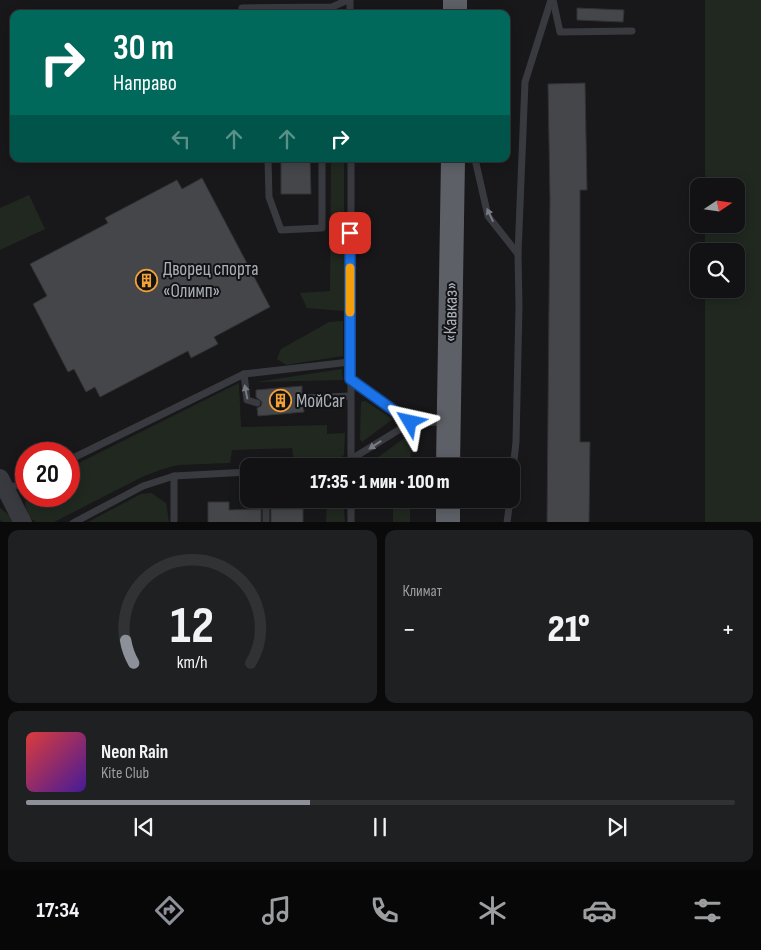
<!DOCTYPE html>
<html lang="ru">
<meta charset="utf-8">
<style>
body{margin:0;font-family:"Sofia Sans Condensed",sans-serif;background:#1f2022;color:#f1f3f6;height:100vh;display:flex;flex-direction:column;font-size:19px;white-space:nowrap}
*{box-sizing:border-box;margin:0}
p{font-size:16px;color:#9c9ea0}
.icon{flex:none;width:28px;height:28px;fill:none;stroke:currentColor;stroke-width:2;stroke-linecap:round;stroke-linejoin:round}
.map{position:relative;height:522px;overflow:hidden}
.details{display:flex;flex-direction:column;gap:8px;padding:8px;background:#0a0a0b;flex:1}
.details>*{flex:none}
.banner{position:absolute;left:10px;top:10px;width:500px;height:152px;border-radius:10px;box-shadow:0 2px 12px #0003,0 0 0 1px #313234;background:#00695c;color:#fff;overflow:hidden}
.needle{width:32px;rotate:77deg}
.fabs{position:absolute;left:690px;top:178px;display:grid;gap:10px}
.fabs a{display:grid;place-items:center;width:55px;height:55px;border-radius:10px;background:#121214;box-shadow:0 2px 12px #0003,0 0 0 1px #313234;font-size:25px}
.speed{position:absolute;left:15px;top:442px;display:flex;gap:10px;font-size:25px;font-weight:700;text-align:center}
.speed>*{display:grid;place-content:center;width:65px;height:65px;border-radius:50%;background:#121214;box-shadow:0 2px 12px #0003,0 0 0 1px #313234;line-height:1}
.speed .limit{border:8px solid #d22;background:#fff;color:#111}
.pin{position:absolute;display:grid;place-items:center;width:42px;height:42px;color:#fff;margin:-21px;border-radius:10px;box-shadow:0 2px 8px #0006}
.me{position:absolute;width:55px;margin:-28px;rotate:306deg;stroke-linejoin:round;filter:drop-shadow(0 0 4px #0008)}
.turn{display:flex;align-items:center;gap:18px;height:105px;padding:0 20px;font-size:22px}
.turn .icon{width:65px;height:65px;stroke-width:2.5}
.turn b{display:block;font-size:35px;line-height:42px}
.lanes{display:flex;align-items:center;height:48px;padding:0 20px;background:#0003;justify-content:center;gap:25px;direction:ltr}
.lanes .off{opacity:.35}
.big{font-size:38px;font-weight:800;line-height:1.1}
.details .tile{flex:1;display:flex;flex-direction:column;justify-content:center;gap:8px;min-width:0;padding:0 18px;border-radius:10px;background:#1f2022}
.details .dial{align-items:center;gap:0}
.dial svg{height:130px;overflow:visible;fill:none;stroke:#313234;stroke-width:7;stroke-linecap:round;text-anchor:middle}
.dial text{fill:#f1f3f6;stroke:none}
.song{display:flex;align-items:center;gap:15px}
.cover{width:60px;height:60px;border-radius:8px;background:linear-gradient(135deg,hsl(0 70% 55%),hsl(260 70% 35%))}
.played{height:5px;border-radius:2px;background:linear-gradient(90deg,#8c9099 40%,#313234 40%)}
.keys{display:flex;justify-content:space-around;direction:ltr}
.heat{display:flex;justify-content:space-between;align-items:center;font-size:28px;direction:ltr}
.details .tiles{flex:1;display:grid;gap:8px;grid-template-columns:1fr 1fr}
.tile:last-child{grid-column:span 2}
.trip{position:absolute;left:240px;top:458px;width:280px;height:50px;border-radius:10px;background:#121214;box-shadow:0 2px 12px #0003,0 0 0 1px #313234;font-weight:800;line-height:50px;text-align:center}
.tab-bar{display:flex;height:80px;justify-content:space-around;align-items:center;background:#070708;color:#9c9ea0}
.tab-bar .icon{width:35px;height:35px}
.tab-bar .on{color:#8c9099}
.tab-bar b{font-size:22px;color:#f1f3f6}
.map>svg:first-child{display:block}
.green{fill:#202820}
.building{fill:#44464a;stroke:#323236}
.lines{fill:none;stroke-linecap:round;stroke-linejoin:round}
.service{stroke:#393a3f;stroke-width:7}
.tertiary{stroke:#393a3f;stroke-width:18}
.trunk{stroke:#5d6067;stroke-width:24}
.oneway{fill:#777b83}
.route-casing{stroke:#114b97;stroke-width:12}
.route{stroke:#1a73e8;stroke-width:9}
.slow{stroke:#f59e0b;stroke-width:9}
.labels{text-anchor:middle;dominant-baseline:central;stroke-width:4;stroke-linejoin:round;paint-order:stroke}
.poi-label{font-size:19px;fill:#aab0ba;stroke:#131315;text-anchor:start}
.street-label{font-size:19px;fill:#aab0ba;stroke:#131315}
</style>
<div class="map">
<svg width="761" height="523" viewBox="0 0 761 523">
<rect width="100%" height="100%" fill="#18181a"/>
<g class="green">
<polygon points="705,0 761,0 761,522 705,522 705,289 736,289 736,251 705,251 705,224 736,224 736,186 705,186"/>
<polygon points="331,159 344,159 344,311 307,308 300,293 330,291"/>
<polygon points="29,195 45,229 0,250 0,208"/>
<polygon points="343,321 343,356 286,365 277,359 281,349 329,322"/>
<polygon points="342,369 343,380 256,382"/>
<polygon points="239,383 241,427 327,425 327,434 345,433 344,455 340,458 300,461 294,460 292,448 232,450 230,463 178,465 163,469 144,476 54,522 37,523 29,517 25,504 27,496 69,496 69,468"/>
<polygon points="365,401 393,419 362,442 360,439 361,402"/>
<polygon points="403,439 407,439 411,443 410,466 366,466"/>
<polygon points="151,493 166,503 169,522 88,522 141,494"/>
<polygon points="327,499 343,499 345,522 326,522"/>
<rect x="393" y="499" width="17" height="23"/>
<polygon points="0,508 10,516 13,522 3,522 0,520"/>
</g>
<g class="building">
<polygon points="577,8 624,10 623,22 577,20"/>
<polygon points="585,83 587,190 580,190 580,442 590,442 589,523 547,523 550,198 548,84"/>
<polygon points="281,159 310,159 311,194 281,194"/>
<polygon points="202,178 270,307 214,337 218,344 191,358 188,351 100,397 95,387 86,392 74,369 68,372 33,304 47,296 30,264 108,223 105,218 177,180 182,189"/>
<polygon points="302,386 302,393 298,399 303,403 304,412 258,416 257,408 261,406 262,402 256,397 256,390"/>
<polygon points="208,502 229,502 229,510 261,509 261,523 208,523"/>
<rect x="271" y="509" width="32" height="14"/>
</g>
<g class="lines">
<g class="service">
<polyline points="553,0 560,32 632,31"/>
<polyline points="243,14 242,8 332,7 348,0"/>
<polyline points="350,14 350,0"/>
<polyline points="268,159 269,197 281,230 322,228 322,159"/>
<polyline points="351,159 351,466"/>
<polyline points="475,159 488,216 518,254"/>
<polyline points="244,374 247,400 257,403"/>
<polyline points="350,379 410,423"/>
<polyline points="303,398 350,396"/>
<polyline points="69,460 244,374 350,362"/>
<polyline points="340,466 410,423 446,422"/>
<polyline points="174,476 174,523"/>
<polyline points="511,487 516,442 519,306 518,254 525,82 551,0"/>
<polyline points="7,490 26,480"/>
<polyline points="266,499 266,523"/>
<polyline points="351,499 351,523"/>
<polyline points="73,523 143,486 174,476 249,472"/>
<polyline points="507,523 510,499"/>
</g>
<polyline class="tertiary" points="0,478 23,523"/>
<g class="trunk">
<polyline points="455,14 455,0"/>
<polyline points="448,466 453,159"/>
<polyline points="448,523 448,499"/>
</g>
</g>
<defs><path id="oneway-solid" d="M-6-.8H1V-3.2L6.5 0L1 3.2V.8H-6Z" transform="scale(1.25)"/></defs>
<g class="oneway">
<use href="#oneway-solid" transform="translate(490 215) rotate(-115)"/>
<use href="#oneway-solid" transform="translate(246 392) rotate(-101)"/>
<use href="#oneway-solid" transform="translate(375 445) rotate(147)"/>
</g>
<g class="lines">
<defs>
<polyline id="route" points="350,233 350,379 410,422"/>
</defs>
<use href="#route" class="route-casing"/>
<use href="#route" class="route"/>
<polyline class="slow" points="350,312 350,268"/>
</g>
<defs>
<symbol id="building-ring" viewBox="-11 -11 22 22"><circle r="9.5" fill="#131315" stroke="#f3a137" stroke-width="1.5"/><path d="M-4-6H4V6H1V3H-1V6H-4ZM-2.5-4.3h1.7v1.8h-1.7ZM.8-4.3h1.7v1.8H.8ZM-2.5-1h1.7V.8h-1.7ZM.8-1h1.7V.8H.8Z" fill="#f3a137"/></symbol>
</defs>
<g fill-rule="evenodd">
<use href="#building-ring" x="134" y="268" width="25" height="25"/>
<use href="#building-ring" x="268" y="388" width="25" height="25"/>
</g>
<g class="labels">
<g class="poi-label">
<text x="163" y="269">Дворец спорта<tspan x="163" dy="22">«Олимп»</tspan></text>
<text x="296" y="401">МойCar</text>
</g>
<g class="street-label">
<text transform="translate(451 312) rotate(-89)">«Кавказ»</text>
</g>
</g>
</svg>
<div class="fabs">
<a><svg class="needle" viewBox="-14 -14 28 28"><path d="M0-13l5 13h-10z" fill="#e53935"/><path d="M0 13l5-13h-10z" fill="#9c9ea0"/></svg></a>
<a><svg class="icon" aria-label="search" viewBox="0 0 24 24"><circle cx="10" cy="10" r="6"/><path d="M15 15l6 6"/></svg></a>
</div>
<div class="speed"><div class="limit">20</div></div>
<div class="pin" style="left:350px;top:233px;background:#d93025"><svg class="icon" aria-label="arrive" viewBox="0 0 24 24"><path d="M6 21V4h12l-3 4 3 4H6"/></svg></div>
<svg class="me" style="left:410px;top:422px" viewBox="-20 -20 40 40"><path d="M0-17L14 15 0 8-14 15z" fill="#1a73e8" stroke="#fff" stroke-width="4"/></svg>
<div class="trip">17:35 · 1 мин · 100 m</div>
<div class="banner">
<div class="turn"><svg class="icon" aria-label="right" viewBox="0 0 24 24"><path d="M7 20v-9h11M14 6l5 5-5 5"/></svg><div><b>30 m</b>Направо</div></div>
<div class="lanes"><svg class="icon off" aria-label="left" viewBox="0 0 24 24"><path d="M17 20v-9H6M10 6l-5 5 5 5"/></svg><svg class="icon off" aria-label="ahead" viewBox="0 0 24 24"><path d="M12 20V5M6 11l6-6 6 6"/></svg><svg class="icon off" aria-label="ahead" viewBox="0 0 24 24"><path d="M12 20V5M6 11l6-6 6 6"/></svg><svg class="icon" aria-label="right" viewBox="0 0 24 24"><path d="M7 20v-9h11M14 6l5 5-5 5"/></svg></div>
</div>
</div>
<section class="details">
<div class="tiles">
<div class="tile dial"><svg viewBox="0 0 100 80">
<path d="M14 69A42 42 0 1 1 86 69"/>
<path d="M14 69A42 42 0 0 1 9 55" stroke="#8c9099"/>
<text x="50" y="56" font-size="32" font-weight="700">12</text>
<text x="50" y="72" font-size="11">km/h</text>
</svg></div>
<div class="tile"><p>Климат</p>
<div class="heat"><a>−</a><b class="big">21°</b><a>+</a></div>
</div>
<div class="tile">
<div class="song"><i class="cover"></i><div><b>Neon Rain</b><p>Kite Club</p></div></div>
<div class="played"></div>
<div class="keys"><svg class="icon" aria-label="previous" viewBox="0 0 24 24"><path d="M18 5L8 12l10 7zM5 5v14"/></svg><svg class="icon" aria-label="pause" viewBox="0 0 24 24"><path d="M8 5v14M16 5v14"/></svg><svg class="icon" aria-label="next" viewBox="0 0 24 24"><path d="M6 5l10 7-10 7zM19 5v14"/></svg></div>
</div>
</div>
</section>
<nav class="tab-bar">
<b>17:34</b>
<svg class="icon on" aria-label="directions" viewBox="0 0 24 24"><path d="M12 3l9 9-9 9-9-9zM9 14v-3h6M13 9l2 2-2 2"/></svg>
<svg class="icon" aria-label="music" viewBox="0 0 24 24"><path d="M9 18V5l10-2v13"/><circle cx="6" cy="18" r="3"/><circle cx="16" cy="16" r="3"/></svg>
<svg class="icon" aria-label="phone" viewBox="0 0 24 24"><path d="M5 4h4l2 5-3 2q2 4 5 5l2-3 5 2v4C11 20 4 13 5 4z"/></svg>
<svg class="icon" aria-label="climate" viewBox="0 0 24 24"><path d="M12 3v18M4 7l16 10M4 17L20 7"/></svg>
<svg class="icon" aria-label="car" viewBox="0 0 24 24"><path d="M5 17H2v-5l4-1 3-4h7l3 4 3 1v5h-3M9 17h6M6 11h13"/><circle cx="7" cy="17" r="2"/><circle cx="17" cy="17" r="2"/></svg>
<svg class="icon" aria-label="filters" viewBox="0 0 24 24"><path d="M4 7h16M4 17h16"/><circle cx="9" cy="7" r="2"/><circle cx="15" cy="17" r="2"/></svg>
</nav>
